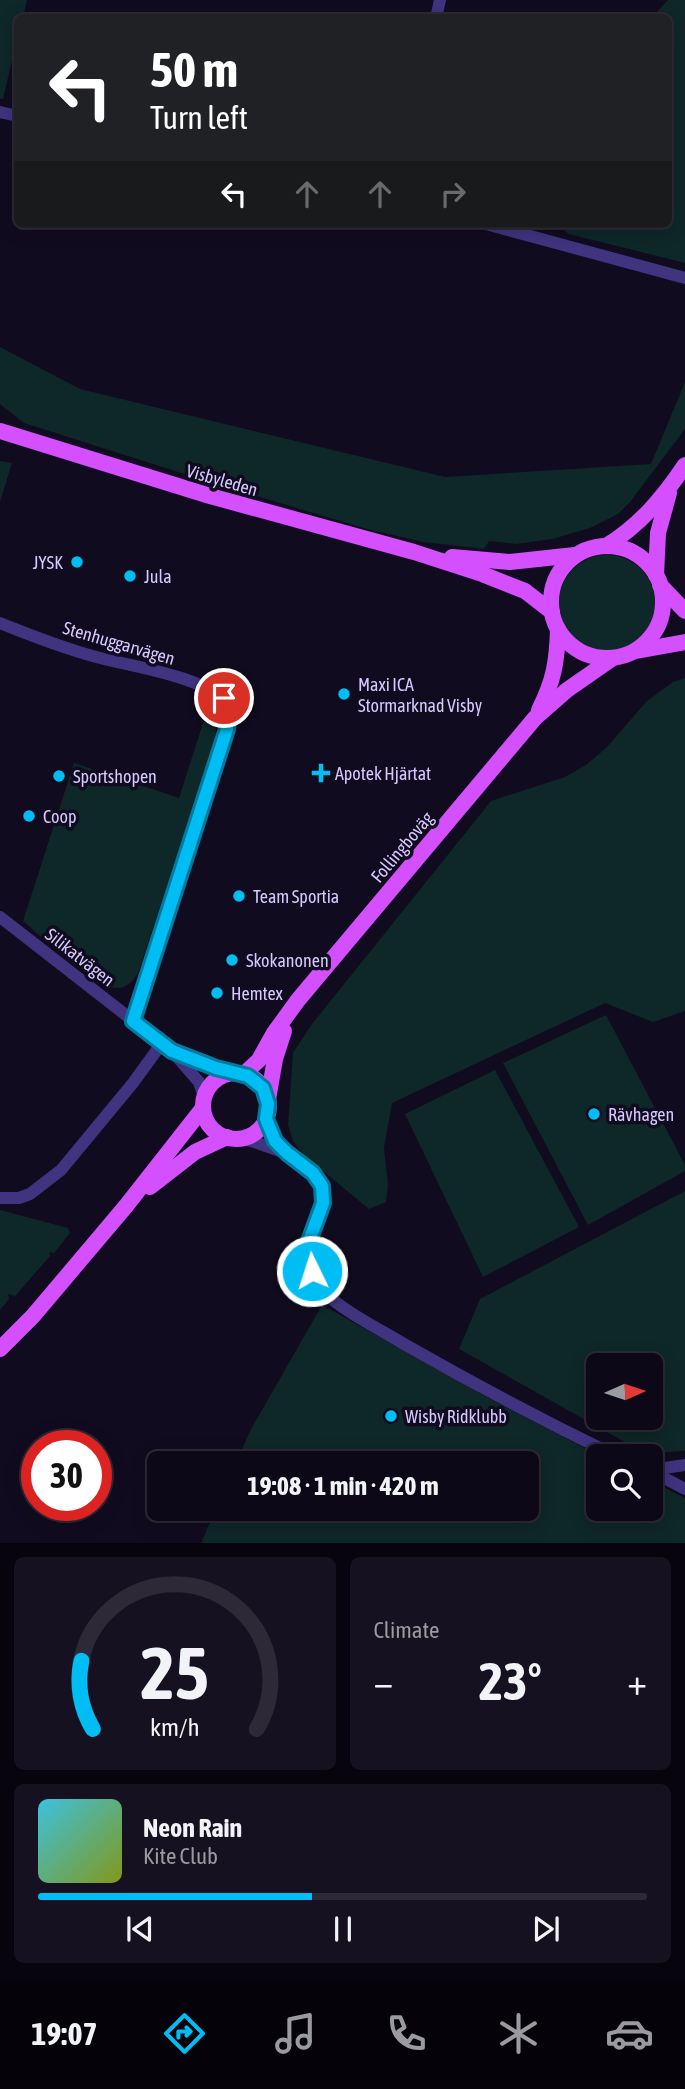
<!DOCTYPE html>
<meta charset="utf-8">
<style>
body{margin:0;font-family:"Asap Condensed",sans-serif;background:#161120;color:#f1f3f6;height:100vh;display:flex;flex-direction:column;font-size:26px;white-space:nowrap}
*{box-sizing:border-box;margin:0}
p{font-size:23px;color:#9a9aa1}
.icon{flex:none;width:38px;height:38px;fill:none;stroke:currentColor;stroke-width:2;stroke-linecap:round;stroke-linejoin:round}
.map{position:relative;height:1543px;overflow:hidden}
.sheet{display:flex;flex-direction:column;gap:14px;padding:14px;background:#07040d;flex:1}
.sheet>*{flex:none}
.top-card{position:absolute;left:14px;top:14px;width:658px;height:214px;border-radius:10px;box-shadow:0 4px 18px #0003,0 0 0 2px #2d2936;background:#202124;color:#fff;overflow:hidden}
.needle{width:46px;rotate:87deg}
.tools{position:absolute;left:586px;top:1353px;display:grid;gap:14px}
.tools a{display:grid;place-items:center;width:77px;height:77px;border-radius:10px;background:#0d0817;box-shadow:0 4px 18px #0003,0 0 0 2px #2d2936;font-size:35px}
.speed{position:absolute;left:21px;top:1430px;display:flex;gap:14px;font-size:35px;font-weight:700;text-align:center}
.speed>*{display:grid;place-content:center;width:91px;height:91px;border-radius:50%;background:#0d0817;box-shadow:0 4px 18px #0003,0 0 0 2px #2d2936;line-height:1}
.speed .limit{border:10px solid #d22;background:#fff;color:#111}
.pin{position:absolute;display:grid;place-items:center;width:60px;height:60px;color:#fff;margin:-30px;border:4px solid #fff;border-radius:50%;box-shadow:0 2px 7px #0007}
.me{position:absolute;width:77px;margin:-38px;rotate:356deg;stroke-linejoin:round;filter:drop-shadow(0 0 5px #0008)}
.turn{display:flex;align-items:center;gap:24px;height:147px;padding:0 21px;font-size:32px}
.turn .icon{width:91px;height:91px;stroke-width:2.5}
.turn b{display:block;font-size:49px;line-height:60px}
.lanes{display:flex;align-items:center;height:66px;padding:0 21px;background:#0003;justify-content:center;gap:35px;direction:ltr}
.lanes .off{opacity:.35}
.big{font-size:52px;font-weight:700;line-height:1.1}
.sheet .card{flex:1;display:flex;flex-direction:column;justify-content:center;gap:10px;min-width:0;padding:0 24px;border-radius:10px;background:#161120}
.sheet .dial{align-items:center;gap:0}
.dial svg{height:182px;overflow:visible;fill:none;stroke:#2d2936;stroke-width:7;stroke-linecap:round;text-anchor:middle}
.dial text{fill:#f1f3f6;stroke:none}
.song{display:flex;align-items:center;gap:21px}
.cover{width:84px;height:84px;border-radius:10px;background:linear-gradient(135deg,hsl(190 70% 55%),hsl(70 70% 35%))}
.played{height:7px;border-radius:4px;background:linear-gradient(90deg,#00bdf4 45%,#2d2936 45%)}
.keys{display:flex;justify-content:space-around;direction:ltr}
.heat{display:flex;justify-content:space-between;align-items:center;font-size:38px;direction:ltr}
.sheet .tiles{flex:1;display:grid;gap:14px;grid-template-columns:1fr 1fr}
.card:last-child{grid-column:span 2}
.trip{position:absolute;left:147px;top:1451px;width:392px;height:70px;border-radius:10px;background:#0d0817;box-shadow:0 4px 18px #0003,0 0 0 2px #2d2936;font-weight:700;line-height:70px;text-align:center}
.dock{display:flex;height:112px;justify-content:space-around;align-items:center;background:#050309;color:#9a9aa1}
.dock .icon{width:49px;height:49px}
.dock .current{color:#00bdf4}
.dock b{font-size:32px;color:#f1f3f6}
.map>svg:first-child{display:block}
.green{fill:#0e2729;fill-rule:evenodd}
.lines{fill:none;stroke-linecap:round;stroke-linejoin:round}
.minor{stroke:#403480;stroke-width:12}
.major{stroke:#d450ff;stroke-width:16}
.route-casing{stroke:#007b9f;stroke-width:18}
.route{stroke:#00bdf4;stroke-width:12}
.poi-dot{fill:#00bdf4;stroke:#110b1f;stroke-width:2.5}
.labels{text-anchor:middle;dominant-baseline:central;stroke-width:7;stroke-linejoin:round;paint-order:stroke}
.street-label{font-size:18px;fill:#d6c9ff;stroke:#110b1f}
.poi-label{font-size:18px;fill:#d6c9ff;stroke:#110b1f;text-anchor:start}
</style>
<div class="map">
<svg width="685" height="1543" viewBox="0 0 685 1543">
<rect width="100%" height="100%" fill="#110b1f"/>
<g class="green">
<polygon points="0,0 27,0 23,17 18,18 17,39 3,99 0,99"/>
<polygon points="668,0 685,0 685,263 569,234 557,224 668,224 668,18 652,17"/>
<polygon points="0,347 80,389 445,477 651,464 685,382 685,429 630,502 618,514 590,528 552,539 516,544 489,541 484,549 423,542 367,529 216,484 24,423 0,404"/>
<polygon points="0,461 12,463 0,502"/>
<circle cx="607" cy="603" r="48"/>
<polygon points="685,678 685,1011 653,1022 605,1003 392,1103 384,1148 388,1185 386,1202 369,1209 306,1157 293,1141 288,1125 293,1053 312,1024 491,801 565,777 586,765 606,748 647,701 673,682"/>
<path d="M 212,695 L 215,697 L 216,729 L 213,749 L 138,973 C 133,981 127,988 117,988 C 95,988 41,936 23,921 L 74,763 L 179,798 Z"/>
<polygon points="606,1015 685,1165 685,1171 588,1225 503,1063"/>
<polygon points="495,1070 579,1227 483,1277 405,1114"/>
<path d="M 685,1191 L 685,1451 L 648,1453 L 639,1450 L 459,1349 L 480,1299 ZM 598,1365 L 651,1365 L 651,1418 L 598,1418 Z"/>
<polygon points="0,1210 68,1228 70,1233 54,1253 49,1252 50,1256 15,1296 8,1294 9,1299 0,1310"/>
<polygon points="322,1305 494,1401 600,1456 598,1508 651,1508 651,1481 685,1498 685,1543 201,1543 216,1509 527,1508 527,1463 236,1463 250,1431"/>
</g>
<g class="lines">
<g class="minor">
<polyline points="436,18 440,0"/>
<polyline points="0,112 18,116"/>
<polyline points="486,224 685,278"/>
<path d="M 0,623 C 32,636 64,648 96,657 C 129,666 212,677 229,707 L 227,729 L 133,1021"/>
<polyline points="0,917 172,1051 199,1082 204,1097"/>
<polyline points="176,1052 234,1073"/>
<path d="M 266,1119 C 270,1133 276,1145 288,1154 C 300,1164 316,1171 322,1187 C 331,1212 296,1235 313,1274 C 316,1280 320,1287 324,1292 C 343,1311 381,1330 404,1344 C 474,1384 544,1421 616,1456"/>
<polyline points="243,1138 283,1152"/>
<polyline points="0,1198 19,1198 30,1194 61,1170 133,1083 162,1043"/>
<polyline points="651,1470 685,1465"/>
<polyline points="651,1471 685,1489"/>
</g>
<g class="major">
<polyline points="0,431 210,496 414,552 482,574 525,591 552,612"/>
<path d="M 606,546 C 639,526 663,498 685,465"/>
<circle cx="607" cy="602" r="56"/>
<polyline points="452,557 510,562 575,555"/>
<polyline points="656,575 658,533 669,493"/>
<polyline points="660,585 685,611"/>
<polyline points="636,651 685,642"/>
<path d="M 539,710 C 554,680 557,662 558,629"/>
<circle cx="236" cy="1106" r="33"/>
<polyline points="244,1074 259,1060 274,1033 298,1000 535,718 567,690 613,658"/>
<polyline points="268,1099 275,1059 284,1031"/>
<polyline points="150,1187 195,1152 227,1137"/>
<polyline points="0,1349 33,1316 126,1206 203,1108"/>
</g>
</g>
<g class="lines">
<defs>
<polyline id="route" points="224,698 229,707 227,729 133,1021 172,1051 216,1068 248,1076 263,1088 268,1104 266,1119 275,1141 287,1153 313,1173 322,1186 323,1203 308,1244 312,1271"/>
</defs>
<use href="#route" class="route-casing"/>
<use href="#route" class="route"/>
</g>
<g class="poi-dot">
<circle cx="77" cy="562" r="7"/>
<circle cx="130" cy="576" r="7"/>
<circle cx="344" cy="694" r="7"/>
<path d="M317.5 762.5h7v7h7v7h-7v7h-7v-7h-7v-7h7z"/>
<circle cx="59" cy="776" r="7"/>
<circle cx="29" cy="816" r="7"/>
<circle cx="239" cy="896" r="7"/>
<circle cx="232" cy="960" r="7"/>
<circle cx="217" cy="993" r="7"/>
<circle cx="594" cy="1114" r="7"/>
<circle cx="391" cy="1416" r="7"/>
</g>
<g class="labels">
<g class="street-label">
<text transform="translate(222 480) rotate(16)">Visbyleden</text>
<text transform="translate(119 643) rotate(16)">Stenhuggarvägen</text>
<text transform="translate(402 847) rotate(-50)">Follingboväg</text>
<text transform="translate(80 957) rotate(38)">Silikatvägen</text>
</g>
<g class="poi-label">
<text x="63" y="562" text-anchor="end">JYSK</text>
<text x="144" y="576">Jula</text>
<text x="358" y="684">Maxi ICA<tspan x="358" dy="21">Stormarknad Visby</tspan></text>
<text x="335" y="773">Apotek Hjärtat</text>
<text x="73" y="776">Sportshopen</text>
<text x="43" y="816">Coop</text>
<text x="253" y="896">Team Sportia</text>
<text x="246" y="960">Skokanonen</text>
<text x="231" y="993">Hemtex</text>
<text x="608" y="1114">Rävhagen</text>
<text x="405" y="1416">Wisby Ridklubb</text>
</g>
</g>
</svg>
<div class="tools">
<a><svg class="needle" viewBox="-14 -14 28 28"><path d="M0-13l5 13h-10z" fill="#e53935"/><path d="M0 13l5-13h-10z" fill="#9a9aa1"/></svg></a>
<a><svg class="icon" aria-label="search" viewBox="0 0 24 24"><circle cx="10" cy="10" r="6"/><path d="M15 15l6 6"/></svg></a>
</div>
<div class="speed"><div class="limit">30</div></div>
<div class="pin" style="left:224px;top:698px;background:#d93025"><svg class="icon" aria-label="arrive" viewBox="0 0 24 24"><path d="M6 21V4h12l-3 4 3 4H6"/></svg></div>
<svg class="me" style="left:312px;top:1271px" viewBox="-20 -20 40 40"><circle r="17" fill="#00bdf4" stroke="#fff" stroke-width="3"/><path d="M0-11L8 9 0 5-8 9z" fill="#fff"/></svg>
<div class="trip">19:08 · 1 min · 420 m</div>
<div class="top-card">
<div class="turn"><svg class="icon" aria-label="left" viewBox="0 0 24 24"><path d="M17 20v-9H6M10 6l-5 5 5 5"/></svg><div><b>50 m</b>Turn left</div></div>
<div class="lanes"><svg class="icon" aria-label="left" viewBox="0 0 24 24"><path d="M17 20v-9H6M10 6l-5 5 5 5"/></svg><svg class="icon off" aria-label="ahead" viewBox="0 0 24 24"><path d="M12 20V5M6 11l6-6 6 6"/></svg><svg class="icon off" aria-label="ahead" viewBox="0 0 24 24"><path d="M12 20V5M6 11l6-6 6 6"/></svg><svg class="icon off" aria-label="right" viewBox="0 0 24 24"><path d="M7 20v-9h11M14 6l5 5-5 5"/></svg></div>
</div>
</div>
<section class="sheet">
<div class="tiles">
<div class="card dial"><svg viewBox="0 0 100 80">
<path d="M14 69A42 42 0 1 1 86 69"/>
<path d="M14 69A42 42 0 0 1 9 39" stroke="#00bdf4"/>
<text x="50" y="56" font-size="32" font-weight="700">25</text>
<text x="50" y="72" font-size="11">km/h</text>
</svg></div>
<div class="card"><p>Climate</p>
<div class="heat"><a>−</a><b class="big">23°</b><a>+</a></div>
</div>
<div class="card">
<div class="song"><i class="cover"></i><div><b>Neon Rain</b><p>Kite Club</p></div></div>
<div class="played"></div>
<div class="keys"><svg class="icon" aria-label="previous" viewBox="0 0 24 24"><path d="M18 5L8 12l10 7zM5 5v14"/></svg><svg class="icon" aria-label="pause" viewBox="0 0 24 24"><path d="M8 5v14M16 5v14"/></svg><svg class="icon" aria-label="next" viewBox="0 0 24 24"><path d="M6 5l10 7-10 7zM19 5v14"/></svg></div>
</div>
</div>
</section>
<nav class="dock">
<b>19:07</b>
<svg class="icon current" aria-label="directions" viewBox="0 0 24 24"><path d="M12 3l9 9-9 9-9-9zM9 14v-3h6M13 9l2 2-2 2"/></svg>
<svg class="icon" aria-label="music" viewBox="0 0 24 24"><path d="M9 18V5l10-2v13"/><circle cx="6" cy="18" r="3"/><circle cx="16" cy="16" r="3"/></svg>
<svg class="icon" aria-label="phone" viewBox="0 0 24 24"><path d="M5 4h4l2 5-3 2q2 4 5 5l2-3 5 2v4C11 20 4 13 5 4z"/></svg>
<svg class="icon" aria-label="climate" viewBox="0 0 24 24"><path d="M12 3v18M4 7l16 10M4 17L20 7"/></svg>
<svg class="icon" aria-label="car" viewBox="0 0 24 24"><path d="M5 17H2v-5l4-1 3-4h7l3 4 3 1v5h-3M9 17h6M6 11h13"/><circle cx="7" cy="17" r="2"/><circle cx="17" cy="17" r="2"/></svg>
</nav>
